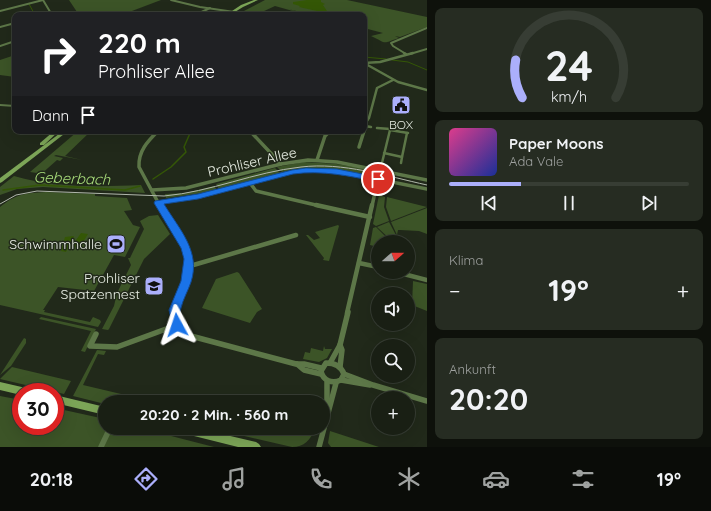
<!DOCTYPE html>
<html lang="de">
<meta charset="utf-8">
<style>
body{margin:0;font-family:Quicksand,sans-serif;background:#262c22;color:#f1f3f6;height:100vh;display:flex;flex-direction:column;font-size:15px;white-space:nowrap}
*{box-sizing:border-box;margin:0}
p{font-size:13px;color:#9fa2a0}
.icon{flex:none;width:22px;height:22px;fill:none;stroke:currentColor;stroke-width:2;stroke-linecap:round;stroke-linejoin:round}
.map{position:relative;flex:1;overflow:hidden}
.details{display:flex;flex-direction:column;gap:8px;padding:8px;background:#0e110b;width:284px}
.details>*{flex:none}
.banner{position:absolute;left:12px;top:12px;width:355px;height:122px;border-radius:8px;box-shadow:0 4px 16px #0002,0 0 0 1px #373d34;background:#202124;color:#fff;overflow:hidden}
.needle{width:26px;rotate:70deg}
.fabs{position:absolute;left:371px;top:235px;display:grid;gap:8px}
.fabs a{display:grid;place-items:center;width:44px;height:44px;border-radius:50%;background:#191f14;box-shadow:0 4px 16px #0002,0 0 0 1px #373d34;font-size:20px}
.speed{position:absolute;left:12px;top:383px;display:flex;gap:8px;font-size:20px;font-weight:700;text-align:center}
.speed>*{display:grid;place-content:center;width:52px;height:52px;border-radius:50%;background:#191f14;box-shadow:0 4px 16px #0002,0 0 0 1px #373d34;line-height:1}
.speed .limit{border:6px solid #d22;background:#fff;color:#111}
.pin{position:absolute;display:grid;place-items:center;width:34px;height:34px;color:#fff;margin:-17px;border:2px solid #fff;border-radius:50%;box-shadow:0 1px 4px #0007}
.me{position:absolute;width:44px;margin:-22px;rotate:355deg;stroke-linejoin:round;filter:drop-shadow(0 0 3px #0008)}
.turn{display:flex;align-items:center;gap:14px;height:84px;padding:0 20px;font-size:18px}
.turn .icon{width:52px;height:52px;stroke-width:2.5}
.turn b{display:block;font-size:28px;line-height:34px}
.then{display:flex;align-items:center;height:38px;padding:0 20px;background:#0003;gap:8px;font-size:15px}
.big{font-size:30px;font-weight:700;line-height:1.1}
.details .tile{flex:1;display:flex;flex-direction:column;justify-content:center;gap:6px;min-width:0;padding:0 14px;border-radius:8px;background:#262c22}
.details .dial{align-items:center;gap:0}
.dial svg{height:104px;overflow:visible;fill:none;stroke:#373d34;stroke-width:7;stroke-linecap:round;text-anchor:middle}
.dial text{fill:#f1f3f6;stroke:none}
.song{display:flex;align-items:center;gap:12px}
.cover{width:48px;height:48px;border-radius:6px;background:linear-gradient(135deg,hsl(330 70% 55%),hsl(230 70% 35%))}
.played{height:4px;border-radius:2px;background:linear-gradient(90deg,#abaffb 30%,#373d34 30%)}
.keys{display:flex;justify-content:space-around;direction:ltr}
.heat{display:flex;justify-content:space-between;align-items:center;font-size:22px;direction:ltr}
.trip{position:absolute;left:98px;top:395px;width:232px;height:40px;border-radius:20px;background:#191f14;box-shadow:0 4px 16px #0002,0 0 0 1px #373d34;font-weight:700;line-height:40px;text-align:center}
.tab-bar{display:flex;height:64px;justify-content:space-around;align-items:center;background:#0a0c08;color:#9fa2a0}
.tab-bar .icon{width:28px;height:28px}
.tab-bar .active{color:#abaffb}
.tab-bar b{font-size:18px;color:#f1f3f6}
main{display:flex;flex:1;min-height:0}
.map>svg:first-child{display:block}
.green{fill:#3c5427}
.water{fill:#345706}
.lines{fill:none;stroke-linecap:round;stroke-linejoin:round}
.stream-far1{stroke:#345706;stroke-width:1}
.stream{stroke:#345706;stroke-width:1.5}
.pedestrian{stroke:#5d7748;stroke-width:2.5}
.minor-far4{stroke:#5d7748;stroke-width:2}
.minor-far3{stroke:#5d7748;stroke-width:2.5}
.minor-far2{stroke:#5d7748;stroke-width:3.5}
.minor-far1{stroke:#5d7748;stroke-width:4.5}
.minor{stroke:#5d7748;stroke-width:5.5}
.tertiary{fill:#5d7748;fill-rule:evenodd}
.secondary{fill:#7ca557;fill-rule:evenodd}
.tram{stroke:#b1b8ac;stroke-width:1}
.route{fill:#1a73e8;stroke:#114b97}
.labels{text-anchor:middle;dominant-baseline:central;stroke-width:3;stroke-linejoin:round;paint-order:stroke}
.far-poi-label{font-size:12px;fill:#eaf0e6;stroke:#21291a}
.street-label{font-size:14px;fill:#eaf0e6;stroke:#21291a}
.poi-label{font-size:14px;fill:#eaf0e6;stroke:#21291a;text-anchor:end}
.water-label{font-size:15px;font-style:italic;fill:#aadf7c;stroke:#21291a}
</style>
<main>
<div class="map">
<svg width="427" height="447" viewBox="0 0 427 447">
<rect width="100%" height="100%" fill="#21291a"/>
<g class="green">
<polygon points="69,0 161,0 124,14 79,15"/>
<path d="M 265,0 L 347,0 L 427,17 L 427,27 L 400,37 L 395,36 L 399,38 C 381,44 388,44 371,36 L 383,33 L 364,28 L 364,15 L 313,15 L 288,9 L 309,15 L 307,15 L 275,6 L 262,12 L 266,11 L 275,13 L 270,15 L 260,15 L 242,12 Z"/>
<polygon points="15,55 15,77 0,75 0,60"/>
<polygon points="78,131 91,131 65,156 82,160 56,155 54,156 63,158 60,161 57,160 39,176 35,176 37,173 30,172"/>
<path d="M 304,162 L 336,164 L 369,169 L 367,176 C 338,170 311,165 282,172 L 277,167 Z"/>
<polygon points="275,168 280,173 219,189 216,184"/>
<path d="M 14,176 C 55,188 99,187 141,185 L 145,193 L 43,187 L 17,189 L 0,195 L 0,187 Z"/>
<polygon points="214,186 218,191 166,198 165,194 185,193"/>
<path d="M 46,192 L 95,194 L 95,196 L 127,198 L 132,210 L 124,211 L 133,225 L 140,227 L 125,257 L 114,255 L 94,291 L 58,287 L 43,310 L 45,310 L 44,312 L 90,322 L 93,317 L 100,320 L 101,322 L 98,327 L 0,305 L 0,207 C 16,194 26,193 46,192 Z"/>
<polygon points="379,195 385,197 384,207 389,221 376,226 373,224"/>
<polygon points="387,197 427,207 391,221 386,207"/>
<polygon points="427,208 427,234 419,231 400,230 398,230 397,235 391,222"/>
<polygon points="158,215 170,234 144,259 109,329 108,330 102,329 114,306 117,293 131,265 128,258 130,258 144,229 140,221 149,216"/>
<polygon points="389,222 397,237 396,242 393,242 377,227"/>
<polygon points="338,225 339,226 329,261 323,260 324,258 306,235 308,235 314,240 320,238 315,232"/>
<polygon points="376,227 391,242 378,242 378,247 370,245 373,228"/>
<polygon points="237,272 239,273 262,309 257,312 250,323 202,308 216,279"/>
<polygon points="413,281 427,284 427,311 412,305"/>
<polygon points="41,317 96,329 85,352 81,351 91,331 39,319"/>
<polygon points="24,338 26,339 26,343 11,366 0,375"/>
<polygon points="324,346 325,349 332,349 327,358 319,362 303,359 305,352 310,353 311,348 323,351"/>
<polygon points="97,350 106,351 104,355 98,354 83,385 155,402 105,402 105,404 73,396"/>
<polygon points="12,367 71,381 64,394 0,379"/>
<polygon points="0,396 21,400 21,426 55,426 55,408 105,419 105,428 140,428 214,447 0,447"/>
<path d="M 210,428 L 315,428 C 311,440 304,447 292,447 Z"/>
<polygon points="330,431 379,447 331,447 328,443"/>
</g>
<g class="water">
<polygon points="307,0 321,0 321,2 325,4 323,5 327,11 342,15 325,14 326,13 299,7 300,6 293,4 293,2"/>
<polygon points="81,233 88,234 80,247 69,246 66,252 61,251 65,237 74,236 71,243 74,243"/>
</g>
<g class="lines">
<g class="stream-far1">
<polyline points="29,4 35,15"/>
<polyline points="364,57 386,59"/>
<polyline points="392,60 408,62 427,70"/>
</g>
<g class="stream">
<polyline points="153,179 171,167 186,152 184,147 191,131"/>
<polyline points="3,190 40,185 125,190 140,186"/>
</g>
<g class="pedestrian">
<polyline points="365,126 371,127"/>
<polyline points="377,128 390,129"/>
<polyline points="384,153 402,157 401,163"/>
<polyline points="402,157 407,133"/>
<polyline points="380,171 390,130 408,133"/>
</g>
<g class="minor-far4">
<polyline points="43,0 52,15"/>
<polyline points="171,0 200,7 255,15"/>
<polyline points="0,11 43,0"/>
<polyline points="128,12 145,15"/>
<polyline points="43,15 51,13"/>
<polyline points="195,15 210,8"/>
<polyline points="0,27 15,23"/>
<polyline points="0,46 15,41"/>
<polyline points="406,54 393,46 391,43 427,28"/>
<polyline points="410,54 427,49"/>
</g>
<g class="minor-far3">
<polyline points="404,53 406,54"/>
<polyline points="364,63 398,82 427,90"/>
<polyline points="364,63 380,62 413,53"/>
<polyline points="366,121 369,118 377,88 393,80"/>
</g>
<g class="minor-far2">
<polyline points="364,123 367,120"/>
<path d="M 158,131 C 148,141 138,151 139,167 L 160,206"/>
<polyline points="250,131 281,164"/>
<polyline points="359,147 365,128 364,125"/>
<polyline points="317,160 325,136 330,131"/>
<polyline points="250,183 256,191 320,206"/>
<polyline points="152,190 186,188 281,164 308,160 337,162 427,180"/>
<polyline points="158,203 199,197 282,174 306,170 337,171 427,189"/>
<polyline points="372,206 378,179 376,175 380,171"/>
</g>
<g class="minor-far1">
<path d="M 159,205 C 173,229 196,250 186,280 C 183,291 175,301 175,313"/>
<polyline points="316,205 370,217"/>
<polyline points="359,263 378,267"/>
<polyline points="190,266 296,235"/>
<polyline points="396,272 427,280"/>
<polyline points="347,313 372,205"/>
</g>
<g class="minor">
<path d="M 175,312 C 176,324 182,329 191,336 L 296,364 L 304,364 L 321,368"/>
<polyline points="96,334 90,346 117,347 177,325"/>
<polyline points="340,345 342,350 340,367"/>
<path d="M 326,363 C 335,363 341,366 344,374 L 341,380 C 332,384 323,381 321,371 Z"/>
<polyline points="330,363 340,345 348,312"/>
<polyline points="297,364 304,370 321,374"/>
<polyline points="344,374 373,385 427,401"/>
<polyline points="341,380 370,385"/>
<polyline points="327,382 327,401 329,406"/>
<polyline points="101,447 110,428"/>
<polyline points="319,447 336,383"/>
</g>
<polygon class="tertiary" points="0,104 15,105 15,107 0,106"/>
<g class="secondary">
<polygon points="254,0 258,0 243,7 230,15 226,15 241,5"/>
<polygon points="54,131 59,131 44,145 40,145 40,143"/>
<polygon points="63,131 68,131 2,182 0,183 0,178"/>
<polygon points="0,382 26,388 29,389 30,392 21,392 21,395 0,390"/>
<polygon points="55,395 105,407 105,415 55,403"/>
<polygon points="174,428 196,428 256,442 259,444 261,447 238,447 178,432 175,431"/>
</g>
<path class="tram" d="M 0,204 L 16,195 L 37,191 L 164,196 C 211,192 254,172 301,167 C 343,162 386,176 427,185"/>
</g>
<path class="route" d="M 306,168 L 337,169 L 378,177 L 382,179 L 378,182 C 350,176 322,170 293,174 L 198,199 L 164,204 C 179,229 201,251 191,282 C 188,291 183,299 181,308 C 178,315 185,322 181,328 L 177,330 L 173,328 L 169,310 L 181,281 L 184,259 L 181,248 L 154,203 L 155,201 L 198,194 L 292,170 Z"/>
<defs>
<symbol id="civic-square" viewBox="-11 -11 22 22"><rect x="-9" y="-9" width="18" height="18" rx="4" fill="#abaffb" stroke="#21291a"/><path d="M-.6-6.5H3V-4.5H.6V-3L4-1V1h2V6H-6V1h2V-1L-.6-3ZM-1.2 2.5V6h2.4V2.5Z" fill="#111"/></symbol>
<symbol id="stadium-square" viewBox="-11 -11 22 22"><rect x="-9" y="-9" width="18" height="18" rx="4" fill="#abaffb" stroke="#21291a"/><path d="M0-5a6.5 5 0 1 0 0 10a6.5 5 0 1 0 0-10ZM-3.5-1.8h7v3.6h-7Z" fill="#111"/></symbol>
<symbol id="school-square" viewBox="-11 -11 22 22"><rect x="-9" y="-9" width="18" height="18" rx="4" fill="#abaffb" stroke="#21291a"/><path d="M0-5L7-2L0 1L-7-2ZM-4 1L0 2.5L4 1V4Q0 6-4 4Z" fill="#111"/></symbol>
</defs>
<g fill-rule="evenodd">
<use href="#civic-square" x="390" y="94" width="22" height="22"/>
<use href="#stadium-square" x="105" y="233" width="22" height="22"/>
<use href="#school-square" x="143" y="275" width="22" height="22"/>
</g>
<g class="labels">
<g class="far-poi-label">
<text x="401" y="124">BOX</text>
</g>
<g class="street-label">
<text transform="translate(252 162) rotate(-13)">Prohliser Allee</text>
</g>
<g class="poi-label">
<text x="102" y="244">Schwimmhalle</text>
<text x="140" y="278">Prohliser<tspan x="140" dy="16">Spatzennest</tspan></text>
</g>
<g class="water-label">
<text transform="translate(72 178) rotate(2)">Geberbach</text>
</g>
</g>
</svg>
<div class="fabs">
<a><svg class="needle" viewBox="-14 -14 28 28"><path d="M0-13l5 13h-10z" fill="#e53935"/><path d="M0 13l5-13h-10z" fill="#9fa2a0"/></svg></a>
<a><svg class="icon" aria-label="sound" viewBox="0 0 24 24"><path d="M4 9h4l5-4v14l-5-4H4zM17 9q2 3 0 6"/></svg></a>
<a><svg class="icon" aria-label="search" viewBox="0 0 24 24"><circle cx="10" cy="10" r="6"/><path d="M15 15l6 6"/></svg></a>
<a>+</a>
</div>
<div class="speed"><div class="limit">30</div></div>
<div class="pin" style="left:378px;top:179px;background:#d93025"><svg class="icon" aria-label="arrive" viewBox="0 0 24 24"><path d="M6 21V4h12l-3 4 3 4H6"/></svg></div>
<svg class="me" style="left:177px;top:325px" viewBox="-20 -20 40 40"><path d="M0-17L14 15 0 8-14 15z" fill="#1a73e8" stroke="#fff" stroke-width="4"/></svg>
<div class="trip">20:20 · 2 Min. · 560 m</div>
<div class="banner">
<div class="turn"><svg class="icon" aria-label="right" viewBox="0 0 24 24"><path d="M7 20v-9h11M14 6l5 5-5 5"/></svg><div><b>220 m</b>Prohliser Allee</div></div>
<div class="then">Dann<svg class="icon" aria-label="arrive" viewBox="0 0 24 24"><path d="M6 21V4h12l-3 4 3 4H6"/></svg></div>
</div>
</div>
<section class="details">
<div class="tile dial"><svg viewBox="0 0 100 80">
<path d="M14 69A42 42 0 1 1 86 69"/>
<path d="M14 69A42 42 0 0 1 9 40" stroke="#abaffb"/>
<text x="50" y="56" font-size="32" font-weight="700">24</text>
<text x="50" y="72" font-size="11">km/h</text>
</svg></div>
<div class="tile">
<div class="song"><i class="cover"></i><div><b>Paper Moons</b><p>Ada Vale</p></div></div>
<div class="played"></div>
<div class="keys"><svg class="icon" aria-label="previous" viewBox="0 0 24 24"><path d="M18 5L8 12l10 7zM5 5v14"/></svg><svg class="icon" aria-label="pause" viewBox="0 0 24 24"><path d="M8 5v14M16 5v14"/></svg><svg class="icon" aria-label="next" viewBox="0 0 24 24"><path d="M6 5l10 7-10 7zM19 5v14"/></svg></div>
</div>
<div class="tile"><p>Klima</p>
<div class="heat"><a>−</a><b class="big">19°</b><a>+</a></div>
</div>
<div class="tile"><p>Ankunft</p><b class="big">20:20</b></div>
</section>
</main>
<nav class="tab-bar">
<b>20:18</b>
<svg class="icon active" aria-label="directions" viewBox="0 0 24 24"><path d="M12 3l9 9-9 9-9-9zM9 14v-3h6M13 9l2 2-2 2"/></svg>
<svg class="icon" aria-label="music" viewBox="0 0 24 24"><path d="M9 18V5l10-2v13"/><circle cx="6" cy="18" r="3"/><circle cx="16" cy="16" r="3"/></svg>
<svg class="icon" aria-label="phone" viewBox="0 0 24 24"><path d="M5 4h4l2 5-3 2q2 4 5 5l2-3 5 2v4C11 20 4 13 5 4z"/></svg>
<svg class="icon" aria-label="climate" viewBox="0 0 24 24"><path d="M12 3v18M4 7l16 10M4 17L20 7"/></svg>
<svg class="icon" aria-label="car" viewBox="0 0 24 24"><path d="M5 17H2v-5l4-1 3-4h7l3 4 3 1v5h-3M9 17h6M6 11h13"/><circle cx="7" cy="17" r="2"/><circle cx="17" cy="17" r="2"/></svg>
<svg class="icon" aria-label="filters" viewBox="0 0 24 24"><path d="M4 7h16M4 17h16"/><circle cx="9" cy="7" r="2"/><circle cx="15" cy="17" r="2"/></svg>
<b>19°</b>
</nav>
